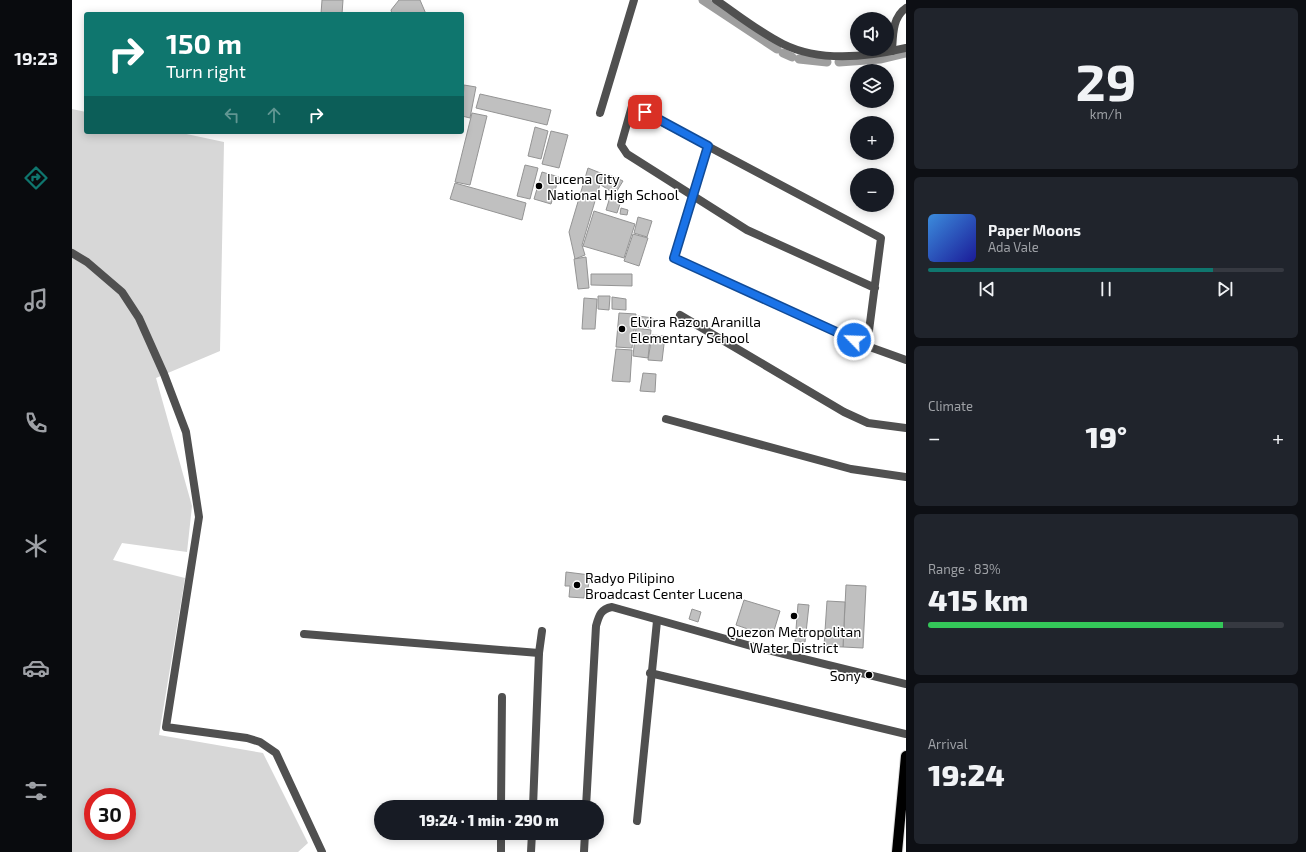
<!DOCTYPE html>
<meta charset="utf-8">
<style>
body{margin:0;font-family:"Exo 2",sans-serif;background:#20242c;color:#f1f3f6;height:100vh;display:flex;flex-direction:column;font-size:15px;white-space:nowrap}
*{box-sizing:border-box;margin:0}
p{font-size:13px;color:#9ea1a6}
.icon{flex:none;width:22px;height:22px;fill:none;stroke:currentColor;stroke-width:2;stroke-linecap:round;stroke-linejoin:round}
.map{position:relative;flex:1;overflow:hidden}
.sheet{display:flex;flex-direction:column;gap:8px;padding:8px;background:#0d0f14;width:400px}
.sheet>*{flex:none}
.banner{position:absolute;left:12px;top:12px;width:380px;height:122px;border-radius:4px;box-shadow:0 2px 10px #0003;background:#0f766e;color:#fff;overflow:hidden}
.fabs{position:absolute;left:778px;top:12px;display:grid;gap:8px}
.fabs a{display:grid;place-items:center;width:44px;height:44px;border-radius:50%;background:#171b24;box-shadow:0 2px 10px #0003;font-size:20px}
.speed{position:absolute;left:12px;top:788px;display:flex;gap:8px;font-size:20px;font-weight:700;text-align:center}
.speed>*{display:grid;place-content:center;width:52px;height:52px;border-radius:50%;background:#171b24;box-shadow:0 2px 10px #0003;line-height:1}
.speed .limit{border:6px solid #d22;background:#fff;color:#111}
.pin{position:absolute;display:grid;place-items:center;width:34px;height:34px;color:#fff;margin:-17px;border-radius:8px;box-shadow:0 2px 6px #0006}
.me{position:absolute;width:44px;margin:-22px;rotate:294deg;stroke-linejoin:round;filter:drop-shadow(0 0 3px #0008)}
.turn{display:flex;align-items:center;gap:14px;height:84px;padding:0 16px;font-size:18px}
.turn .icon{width:52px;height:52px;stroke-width:2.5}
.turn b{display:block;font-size:28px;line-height:34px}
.lanes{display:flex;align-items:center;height:38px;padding:0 16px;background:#0003;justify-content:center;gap:20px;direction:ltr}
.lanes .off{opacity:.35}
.big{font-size:30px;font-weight:800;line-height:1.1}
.sheet .card{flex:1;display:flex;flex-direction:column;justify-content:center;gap:6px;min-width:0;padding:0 14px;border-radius:6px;background:#20242c}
.sheet .dial{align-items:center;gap:0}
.dial b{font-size:52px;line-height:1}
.song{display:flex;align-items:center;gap:12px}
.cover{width:48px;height:48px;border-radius:6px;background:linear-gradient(135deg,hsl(210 70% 55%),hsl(240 70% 35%))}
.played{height:4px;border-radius:2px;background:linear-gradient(90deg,#0f766e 80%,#363941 80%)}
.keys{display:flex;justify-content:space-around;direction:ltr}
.heat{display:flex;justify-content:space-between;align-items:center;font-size:22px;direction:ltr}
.charge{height:6px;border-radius:3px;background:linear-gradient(90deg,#34c759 83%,#363941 0)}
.trip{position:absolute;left:302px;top:800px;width:230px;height:40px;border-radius:20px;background:#171b24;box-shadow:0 2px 10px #0003;font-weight:800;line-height:40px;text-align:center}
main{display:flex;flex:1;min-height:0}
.tabs{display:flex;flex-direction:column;width:72px;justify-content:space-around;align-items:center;background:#090b0e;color:#9ea1a6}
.tabs .icon{width:28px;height:28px}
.tabs .current{color:#0f766e}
.tabs b{font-size:18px;color:#f1f3f6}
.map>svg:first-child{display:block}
.green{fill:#d7d7d7;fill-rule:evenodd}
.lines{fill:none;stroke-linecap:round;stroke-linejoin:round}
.canal{stroke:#9e9e9e;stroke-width:9}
.building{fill:#c0c0c0;stroke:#949494}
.primary-casing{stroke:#dbdbdb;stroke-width:12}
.minor{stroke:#505050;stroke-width:8}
.tertiary{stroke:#505050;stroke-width:8}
.primary{stroke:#000;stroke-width:10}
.route-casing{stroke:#114b97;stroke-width:10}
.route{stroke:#1a73e8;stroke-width:7}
.poi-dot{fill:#000;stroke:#fff;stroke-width:1.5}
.labels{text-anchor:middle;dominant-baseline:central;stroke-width:3;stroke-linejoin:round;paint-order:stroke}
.poi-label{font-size:14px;fill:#000;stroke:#fff;text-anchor:start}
</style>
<main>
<nav class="tabs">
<b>19:23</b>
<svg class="icon current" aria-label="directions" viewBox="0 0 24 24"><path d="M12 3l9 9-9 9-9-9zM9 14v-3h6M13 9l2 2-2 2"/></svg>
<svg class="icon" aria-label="music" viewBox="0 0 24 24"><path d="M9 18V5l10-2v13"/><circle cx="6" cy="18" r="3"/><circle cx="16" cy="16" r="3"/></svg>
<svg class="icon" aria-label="phone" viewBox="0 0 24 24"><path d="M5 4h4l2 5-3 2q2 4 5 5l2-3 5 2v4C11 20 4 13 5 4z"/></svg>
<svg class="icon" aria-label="climate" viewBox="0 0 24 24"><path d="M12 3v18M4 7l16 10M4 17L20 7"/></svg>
<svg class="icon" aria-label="car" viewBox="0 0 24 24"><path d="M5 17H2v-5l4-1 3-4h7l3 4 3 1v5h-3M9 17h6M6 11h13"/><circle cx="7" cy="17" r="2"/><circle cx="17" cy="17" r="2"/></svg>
<svg class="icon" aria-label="filters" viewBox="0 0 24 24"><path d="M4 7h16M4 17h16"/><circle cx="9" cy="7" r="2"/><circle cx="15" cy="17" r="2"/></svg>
</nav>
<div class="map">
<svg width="834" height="852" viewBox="0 0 834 852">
<rect width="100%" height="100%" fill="#fff"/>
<path class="green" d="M 0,109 L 14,112 L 14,132 L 105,132 L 152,142 L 148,351 L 84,378 L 120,506 L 115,552 L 50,543 L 41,560 L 113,578 L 87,735 L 191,753 L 236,843 L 226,852 L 0,852 ZM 21,797 L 55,797 L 55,831 L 21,831 Z"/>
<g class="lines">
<g class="canal">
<polyline points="631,0 705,49"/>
<polyline points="711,53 720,57"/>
<polyline points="727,59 755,62"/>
<polyline points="767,62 808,59 834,53"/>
</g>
</g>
<g class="building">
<polygon points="250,0 271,0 270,14 249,14"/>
<polygon points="327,0 348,0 354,14 320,14 319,10"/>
<polygon points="392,85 404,87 398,118 390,116"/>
<polygon points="408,94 479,110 475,125 404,108"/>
<polygon points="400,113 415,116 398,185 383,182"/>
<polygon points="463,127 476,131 469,159 456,156"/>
<polygon points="479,131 496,135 487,168 470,164"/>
<polygon points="453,165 466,168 458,199 445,196"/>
<polygon points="516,168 531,174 510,245 513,255 503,259 497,232"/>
<polygon points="470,172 487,177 479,204 462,199"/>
<polygon points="536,174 551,181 543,194 529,185"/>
<polygon points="383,183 454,203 450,220 378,199"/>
<polygon points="538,197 549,201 545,213 534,210"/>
<polygon points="549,208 556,210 555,215 548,214"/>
<polygon points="522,211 563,224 552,258 511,246"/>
<polygon points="566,217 580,221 575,237 562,233"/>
<polygon points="561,234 576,238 567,266 552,261"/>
<polygon points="514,257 517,288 506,289 502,259"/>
<polygon points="519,274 560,274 560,286 519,285"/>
<polygon points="526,296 538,296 537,310 526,309"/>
<polygon points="540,297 554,299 554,310 540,309"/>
<polygon points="512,298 525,299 523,329 510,329"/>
<polygon points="547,313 564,314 560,348 544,347"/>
<polygon points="566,316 581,318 579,328 565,326"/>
<polygon points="564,328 579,330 576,358 561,356"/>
<polygon points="580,335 593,336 590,361 576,360"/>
<polygon points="544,349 560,350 558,382 540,381"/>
<polygon points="571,373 584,374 583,392 568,391"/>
<polygon points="494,572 518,575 516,588 513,588 512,598 497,597 498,586 493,586"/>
<polygon points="774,585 794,586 791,648 771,647"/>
<polygon points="672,600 708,611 700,637 664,625"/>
<polygon points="755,601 773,602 771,647 752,646"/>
<polygon points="726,604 737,605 733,642 723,642"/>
<polygon points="620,609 629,612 626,622 617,619"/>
</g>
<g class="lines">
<defs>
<polyline id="primary" points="825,852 834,756"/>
</defs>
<use href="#primary" class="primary-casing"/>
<g class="minor">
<path d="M 820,51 C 821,37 820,17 834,8"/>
<polyline points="528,113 562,0"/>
<polyline points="636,146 602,258 795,346 834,360"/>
<polyline points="0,253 15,262 50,292 67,318 92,374 114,432 127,517 94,727 175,738 188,742 204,753 250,852"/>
<polyline points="608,315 772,412 796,423 834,428"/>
<polyline points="795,346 809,238 560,106 549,145 555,154 675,230 803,288"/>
<polyline points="594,419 779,469 834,477"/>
<polyline points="232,634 467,653"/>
<polyline points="578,673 834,734"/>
<polyline points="429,807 430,697"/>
<polyline points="461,807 467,653 470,631"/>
<path d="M 514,807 L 524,626 C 527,615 529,609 540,607 L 679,646 L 834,684"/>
<polyline points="565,821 585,621"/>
<polyline points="429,852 429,833"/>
<polyline points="459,852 460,833"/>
<polyline points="512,852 513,833"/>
</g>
<path class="tertiary" d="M 644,0 C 666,15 687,32 711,44 C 747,62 796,57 834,48"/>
<use href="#primary" class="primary"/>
</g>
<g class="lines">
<defs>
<polyline id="route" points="573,112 636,146 602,258 782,340"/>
</defs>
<use href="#route" class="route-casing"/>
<use href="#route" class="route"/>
</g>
<g class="poi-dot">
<circle cx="467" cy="186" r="4"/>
<circle cx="550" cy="329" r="4"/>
<circle cx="505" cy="585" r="4"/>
<circle cx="722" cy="616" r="4"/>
<circle cx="797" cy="675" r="4"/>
</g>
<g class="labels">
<g class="poi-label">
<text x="475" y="178">Lucena City<tspan x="475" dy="16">National High School</tspan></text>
<text x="558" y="321">Elvira Razon Aranilla<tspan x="558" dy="16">Elementary School</tspan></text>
<text x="513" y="577">Radyo Pilipino<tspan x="513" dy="16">Broadcast Center Lucena</tspan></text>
<text x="722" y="631" text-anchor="middle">Quezon Metropolitan<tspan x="722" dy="16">Water District</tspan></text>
<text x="789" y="675" text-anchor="end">Sony</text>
</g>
</g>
</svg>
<div class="fabs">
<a><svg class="icon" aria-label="sound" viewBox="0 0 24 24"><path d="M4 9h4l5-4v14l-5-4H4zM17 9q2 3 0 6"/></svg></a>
<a><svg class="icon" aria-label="layers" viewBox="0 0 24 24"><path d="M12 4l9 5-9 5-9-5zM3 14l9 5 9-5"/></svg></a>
<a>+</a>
<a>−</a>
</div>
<div class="speed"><div class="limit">30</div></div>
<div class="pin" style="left:573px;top:112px;background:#d93025"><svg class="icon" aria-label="arrive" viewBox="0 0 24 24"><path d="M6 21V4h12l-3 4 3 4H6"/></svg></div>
<svg class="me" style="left:782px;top:340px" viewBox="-20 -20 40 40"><circle r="17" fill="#1a73e8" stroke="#fff" stroke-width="3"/><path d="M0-11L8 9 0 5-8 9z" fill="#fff"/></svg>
<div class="trip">19:24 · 1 min · 290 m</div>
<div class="banner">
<div class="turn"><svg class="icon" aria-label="right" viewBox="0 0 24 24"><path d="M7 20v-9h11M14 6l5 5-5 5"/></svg><div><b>150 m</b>Turn right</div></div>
<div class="lanes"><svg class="icon off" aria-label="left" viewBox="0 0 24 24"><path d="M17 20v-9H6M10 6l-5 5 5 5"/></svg><svg class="icon off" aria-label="ahead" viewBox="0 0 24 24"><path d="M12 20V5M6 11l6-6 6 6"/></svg><svg class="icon" aria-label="right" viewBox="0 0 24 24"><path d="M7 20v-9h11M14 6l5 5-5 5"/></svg></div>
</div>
</div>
<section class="sheet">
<div class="card dial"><b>29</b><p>km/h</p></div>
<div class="card">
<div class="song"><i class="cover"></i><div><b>Paper Moons</b><p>Ada Vale</p></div></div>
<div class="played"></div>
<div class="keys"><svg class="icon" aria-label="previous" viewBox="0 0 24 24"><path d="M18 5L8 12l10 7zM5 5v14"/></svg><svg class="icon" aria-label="pause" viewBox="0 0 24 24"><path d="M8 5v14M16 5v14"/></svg><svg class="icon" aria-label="next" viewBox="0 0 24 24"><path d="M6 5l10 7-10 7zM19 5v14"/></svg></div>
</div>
<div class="card"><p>Climate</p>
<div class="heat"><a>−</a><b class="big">19°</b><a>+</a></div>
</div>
<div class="card"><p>Range · 83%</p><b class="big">415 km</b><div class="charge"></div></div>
<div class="card"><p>Arrival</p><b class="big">19:24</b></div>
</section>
</main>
